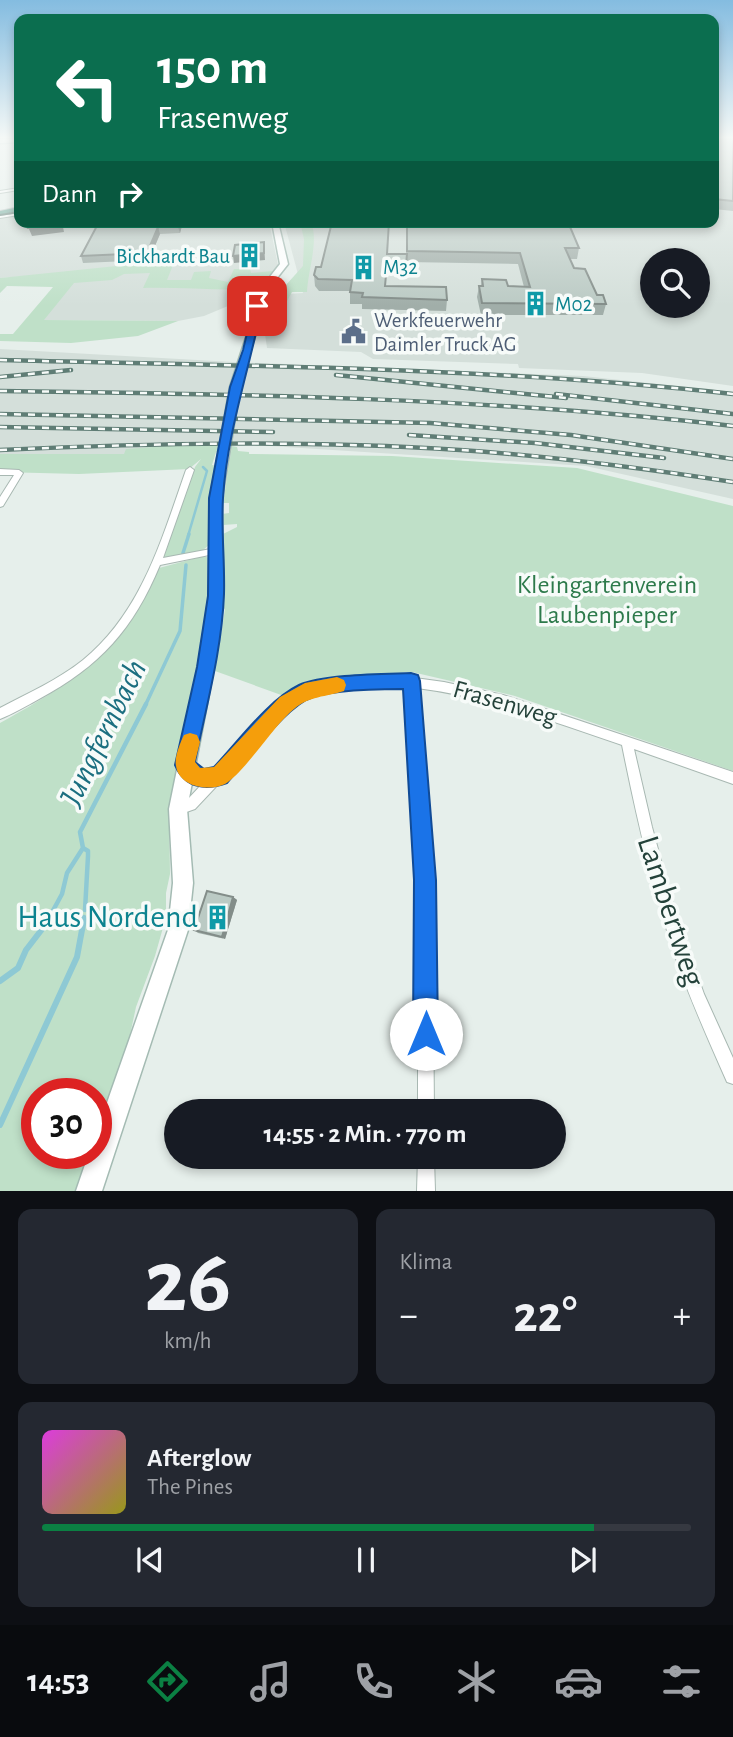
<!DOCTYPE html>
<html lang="de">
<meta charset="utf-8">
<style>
body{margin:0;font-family:"Alegreya Sans",sans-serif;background:#242831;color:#f1f3f6;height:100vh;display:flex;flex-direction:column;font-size:26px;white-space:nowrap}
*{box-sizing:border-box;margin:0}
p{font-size:23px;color:#9ea1a6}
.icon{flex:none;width:38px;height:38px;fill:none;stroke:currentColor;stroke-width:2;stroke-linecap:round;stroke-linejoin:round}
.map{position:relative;height:1191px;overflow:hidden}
.sheet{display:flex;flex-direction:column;gap:18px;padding:18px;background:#0d0f14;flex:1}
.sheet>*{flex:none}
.banner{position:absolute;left:14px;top:14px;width:705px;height:214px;border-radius:14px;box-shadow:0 4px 10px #0003;background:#0b6e4f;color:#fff;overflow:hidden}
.controls{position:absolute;left:640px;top:248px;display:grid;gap:14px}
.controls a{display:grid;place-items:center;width:70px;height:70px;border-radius:50%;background:#171b24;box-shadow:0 4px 10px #0003;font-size:35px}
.speed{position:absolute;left:21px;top:1078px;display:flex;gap:14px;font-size:35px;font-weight:700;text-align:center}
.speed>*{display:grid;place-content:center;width:91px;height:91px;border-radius:50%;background:#171b24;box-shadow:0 4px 10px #0003;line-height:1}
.speed .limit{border:10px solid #d22;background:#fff;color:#111}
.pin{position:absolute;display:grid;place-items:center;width:60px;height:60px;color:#fff;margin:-30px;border-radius:14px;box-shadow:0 4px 10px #0006}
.me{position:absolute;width:77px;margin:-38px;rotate:0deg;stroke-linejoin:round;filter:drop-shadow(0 0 5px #0008)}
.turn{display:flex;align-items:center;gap:24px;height:147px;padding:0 28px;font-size:32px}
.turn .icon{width:91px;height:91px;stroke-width:2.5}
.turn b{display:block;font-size:49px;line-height:60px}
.then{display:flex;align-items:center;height:66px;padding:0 28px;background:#0003;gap:14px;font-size:26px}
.big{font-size:52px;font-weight:700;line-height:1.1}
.sheet .widget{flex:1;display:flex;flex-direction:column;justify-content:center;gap:10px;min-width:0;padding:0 24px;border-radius:14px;background:#242831}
.sheet .dial{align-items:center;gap:0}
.dial b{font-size:91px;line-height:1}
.song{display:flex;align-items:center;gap:21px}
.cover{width:84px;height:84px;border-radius:10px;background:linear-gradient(135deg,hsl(300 70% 55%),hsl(60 70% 35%))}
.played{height:7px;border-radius:4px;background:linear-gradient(90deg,#0b8043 85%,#363941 85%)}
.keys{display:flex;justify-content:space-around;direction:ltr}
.heat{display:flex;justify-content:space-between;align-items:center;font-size:38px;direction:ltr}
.sheet .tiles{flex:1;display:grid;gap:18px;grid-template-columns:1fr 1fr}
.widget:last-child{grid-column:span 2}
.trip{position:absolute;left:164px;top:1099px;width:402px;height:70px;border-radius:35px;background:#171b24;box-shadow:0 4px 10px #0003;font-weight:700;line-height:70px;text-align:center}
.tab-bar{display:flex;height:112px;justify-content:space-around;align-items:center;background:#090b0e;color:#9ea1a6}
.tab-bar .icon{width:49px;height:49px}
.tab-bar .active{color:#0b8043}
.tab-bar b{font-size:32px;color:#f1f3f6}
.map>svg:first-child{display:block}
.built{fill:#d4dfda;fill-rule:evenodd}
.green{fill:#bfe0c8}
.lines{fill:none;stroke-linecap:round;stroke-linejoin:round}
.stream-far3{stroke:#8ec9d4;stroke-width:2.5}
.stream-far2{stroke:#8ec9d4;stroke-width:3.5}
.stream-far1{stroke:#8ec9d4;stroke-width:4.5}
.stream{stroke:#8ec9d4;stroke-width:6}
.street-casing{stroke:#a8b8b2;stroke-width:2}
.secondary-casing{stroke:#a4bbb3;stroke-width:3}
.primary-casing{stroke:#c2cac8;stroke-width:2}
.street{fill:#fff;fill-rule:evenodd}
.secondary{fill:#fff;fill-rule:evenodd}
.primary{fill:#6aa596;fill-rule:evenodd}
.tram{stroke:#5f7d75;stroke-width:2}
.rail-far1-casing{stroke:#5f7d75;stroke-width:2.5}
.rail-casing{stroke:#5f7d75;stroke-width:4.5}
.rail-far1{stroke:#f7fbf9;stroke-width:2;stroke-dasharray:4.5;stroke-linecap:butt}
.rail{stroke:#f7fbf9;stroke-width:2.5;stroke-dasharray:7;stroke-linecap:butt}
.wall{fill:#a1aea9}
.shaded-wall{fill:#838d89}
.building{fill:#bbcac4;stroke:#838d89;stroke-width:2}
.route{fill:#1a73e8;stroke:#114b97;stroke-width:2}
.slow{fill:#f59e0b}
.labels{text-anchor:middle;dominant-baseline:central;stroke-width:7;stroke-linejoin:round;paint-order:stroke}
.far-culture-label{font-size:21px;fill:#0d838f;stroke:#f7fbf9;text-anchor:start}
.far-service-label{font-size:21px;fill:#4e5e75;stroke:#f7fbf9;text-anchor:start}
.park-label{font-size:26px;fill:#2d7a4b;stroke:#f7fbf9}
.street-label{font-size:26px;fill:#24423a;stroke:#f7fbf9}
.near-street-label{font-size:32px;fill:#24423a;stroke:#f7fbf9}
.near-culture-label{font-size:32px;fill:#0d838f;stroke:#f7fbf9;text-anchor:end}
.near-water-label{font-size:33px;font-style:italic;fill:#1c6f80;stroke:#f7fbf9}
</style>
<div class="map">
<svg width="733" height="1191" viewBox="0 0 733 1191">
<rect width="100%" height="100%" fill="#e6efeb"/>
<g class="built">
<path d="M 714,139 L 733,139 L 733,386 L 642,373 L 519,368 L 518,364 L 373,359 L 361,352 L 267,348 L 265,334 L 288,294 L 303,293 L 284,222 L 714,222 ZM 653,261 L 698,261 L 698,306 L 653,306 Z"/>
<polygon points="19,215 19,222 269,222 278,265 275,274 252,296 204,316 178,321 32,320 71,273 0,278 0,219"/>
<polygon points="0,349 233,362 583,376 733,392 733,499 586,466 254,445 194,445 124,454 0,454"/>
</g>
<g class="green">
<path d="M 300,222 L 311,222 C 319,241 308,270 307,292 L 292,292 L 269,334 L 262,333 L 277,295 L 303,266 L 304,239 Z"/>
<path d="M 175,260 L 167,280 L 191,280 L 194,272 L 211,271 L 209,278 L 228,282 L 234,269 L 250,269 L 251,273 L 273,271 L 256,289 C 218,291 181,287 143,288 L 150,273 L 124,274 L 112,280 L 74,283 L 44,320 L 178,321 L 138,336 L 71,343 L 0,341 L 0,334 L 13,334 L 53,287 L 7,286 L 0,293 L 0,278 Z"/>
<polygon points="220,442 224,451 216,452 212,465 217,466 210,510 209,545 203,550 166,558 163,556 195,467 201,459 189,469 79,474 0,472 0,454 124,454 126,449"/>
<polygon points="232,446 237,447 238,451 249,452 249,454 392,456 577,468 733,506 733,771 515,696 412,672 306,681 284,696 215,671 225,609 223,608 223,534 237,527 237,524 223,525 222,514 229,513 229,503 223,503"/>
<path d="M 204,556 L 209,558 L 212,577 L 206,630 L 169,810 L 170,874 L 166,893 L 166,917 L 155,956 L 136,1007 L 127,1049 L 96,1138 L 96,1094 L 37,1094 L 37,1153 L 91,1153 L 78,1191 L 0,1191 L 0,723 C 51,695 101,665 134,616 C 144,601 149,583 159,568 Z"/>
</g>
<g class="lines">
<polyline class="stream-far3" points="188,536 207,471 203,467"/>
<g class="stream-far2">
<polyline points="183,553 189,534"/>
<polyline points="145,706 180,631 186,565"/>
</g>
<g class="stream-far1">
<polyline points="83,848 88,851 88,856 85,910"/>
<polyline points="50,916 62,894 67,873 83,848 80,832 146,704"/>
<polyline points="83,921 84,917"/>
</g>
<g class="stream">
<polyline points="0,981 18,968 26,950 46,924"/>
<polyline points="0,1125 77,957 84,919"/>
</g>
<defs>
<g id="street">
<polygon points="19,188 19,190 0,193 0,191"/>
<polygon points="19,213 19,215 0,218 0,216"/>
<path d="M 190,467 L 194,470 L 163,558 L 216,548 L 221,551 L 219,553 L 160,565 C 133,630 100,666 39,699 C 26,706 13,714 0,719 L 0,708 C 28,693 58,680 83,660 C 142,612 162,538 186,470 Z"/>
<polygon points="0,469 19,470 23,473 3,506 0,507 0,497 14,475 0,475"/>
<path d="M 411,676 L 415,678 L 444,682 L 503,695 L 733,772 L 733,784 L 634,749 L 652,827 L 675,912 L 704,994 L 733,1058 L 733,1084 L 727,1082 C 708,1039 689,997 674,953 C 652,885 636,815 622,745 C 554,722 488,697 417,688 L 432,880 L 434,1111 L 418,1111 L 418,880 L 406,688 C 368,686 324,686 291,707 L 195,809 L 178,815 L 174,813 L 172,809 L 174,805 L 187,800 L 203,783 C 193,781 184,776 180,767 L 182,763 L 186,761 C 200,767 196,773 215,771 L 283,699 C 312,681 345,679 378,677 C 389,677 401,680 411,676 Z"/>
<polygon points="418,1157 434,1157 435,1191 417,1191"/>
</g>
<g id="secondary">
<polygon points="0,139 19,139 19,142 0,143"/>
<polygon points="272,222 278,222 288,264 262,297 259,322 240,387 222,498 223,596 214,667 187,809 193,883 188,930 102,1191 76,1191 89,1153 96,1153 96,1134 168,930 173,883 169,809 198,667 209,596 210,498 230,387 251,322 254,297 280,264"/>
</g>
<polygon id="primary" points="19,207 19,211 0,215 0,211"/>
</defs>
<use href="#street" class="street-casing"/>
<use href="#secondary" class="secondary-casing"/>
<use href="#primary" class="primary-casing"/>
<use href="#street" class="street"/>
<use href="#secondary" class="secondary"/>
<use href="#primary" class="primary"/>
<polyline class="tram" points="0,215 19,212"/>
<defs>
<polyline id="rail-far1" points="291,222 292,225"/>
<g id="rail">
<path d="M 0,360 C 245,366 489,367 733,394"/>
<polyline points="336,375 566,398"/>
<polyline points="0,377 71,370"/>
<path d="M 0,391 C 245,394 489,398 733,426"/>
<polyline points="556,394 733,414"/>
<polyline points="0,414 430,423 571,435 733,459"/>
<polyline points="0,427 273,432"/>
<polyline points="409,435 535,443 664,458"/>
<path d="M 0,450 C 153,443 307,440 460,450 C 552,456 642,468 733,482"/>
</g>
</defs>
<use href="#rail-far1" class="rail-far1-casing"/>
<use href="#rail" class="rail-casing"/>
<use href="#rail-far1" class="rail-far1"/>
<use href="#rail" class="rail"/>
</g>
<g class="wall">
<polygon points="714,139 733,139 733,211 714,209"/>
<polygon points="99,222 183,222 180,233 160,234 149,260 83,263 81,256"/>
<polygon points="407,222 579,248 577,259 570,259 574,268 597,295 606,304 603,315 481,315 477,297 479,286 481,286 482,279 508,286 524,287 518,264 407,262 406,276 386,275 385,286 447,300 446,311 362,309 362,304 350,304 350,291 319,291 315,286 314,275 321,267 388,254 406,254"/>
<polygon points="233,897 237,900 225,939 198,933 194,930"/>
</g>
<g class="shaded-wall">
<polygon points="24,222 62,222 64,232 32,236 29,229 27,229"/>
<polygon points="179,222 183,222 180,233 178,227"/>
<polygon points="158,227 160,234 149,260 147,253"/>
<polygon points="264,242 265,260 234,263 233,256"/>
<polygon points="233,897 237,900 225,939 222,937"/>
</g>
<g class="building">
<polygon points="714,139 733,139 733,201 714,199"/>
<polygon points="27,222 53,222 28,226"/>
<polygon points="99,222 179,222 178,227 158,227 147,253 81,256"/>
<polygon points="332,222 389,222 387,254 407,254 406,265 387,264 385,286 446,287 447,300 362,297 363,293 350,292 352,280 318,279 314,275 316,267 321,267"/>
<polygon points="407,222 568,222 579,248 565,248 574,268 585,269 597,295 603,295 606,304 482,303 479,286 483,286 482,279 506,280 508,286 530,287 520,253 407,251"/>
<polygon points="264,242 264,253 233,256 235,245"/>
<polygon points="207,891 233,897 222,937 194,930"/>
</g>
<linearGradient id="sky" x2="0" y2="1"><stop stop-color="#84bce0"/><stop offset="0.45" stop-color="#f4f8f6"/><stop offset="1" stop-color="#f4f8f6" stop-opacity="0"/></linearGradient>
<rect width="733" height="306" fill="url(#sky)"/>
<path class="route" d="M 254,304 L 262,306 C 249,370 227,433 223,498 C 221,530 225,562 224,594 C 222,650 206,707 195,762 L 204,769 L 214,767 C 238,742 268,700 299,685 C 322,674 385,674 411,673 L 418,675 L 420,681 L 436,880 L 438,1034 L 435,1043 L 426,1047 L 417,1043 L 413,1034 L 414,880 L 403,689 C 380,689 325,690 306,700 C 280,715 247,760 227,783 C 205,791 185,788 175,765 L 197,667 L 208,596 L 209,498 L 230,387 L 243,350 Z"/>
<path class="slow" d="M 337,677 L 344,680 L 346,685 L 344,691 C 326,697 309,696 294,709 C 273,726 246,771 225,784 C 209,792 179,787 176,766 C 174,758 180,743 184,735 L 190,733 L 197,735 L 200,742 L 195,762 L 200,768 L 214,767 L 280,697 L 305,683 Z"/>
<defs>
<symbol id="building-bare" viewBox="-9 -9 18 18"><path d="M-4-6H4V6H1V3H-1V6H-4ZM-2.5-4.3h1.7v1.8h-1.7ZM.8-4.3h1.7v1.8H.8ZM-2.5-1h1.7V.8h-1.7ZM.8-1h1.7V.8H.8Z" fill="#0f9aa8" stroke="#f7fbf9" stroke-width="2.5" paint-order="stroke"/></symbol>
<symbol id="civic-bare" viewBox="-9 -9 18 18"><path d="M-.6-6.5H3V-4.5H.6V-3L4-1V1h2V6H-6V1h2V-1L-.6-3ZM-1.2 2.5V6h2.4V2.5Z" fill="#5c6f8a" stroke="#f7fbf9" stroke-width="2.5" paint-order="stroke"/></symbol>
</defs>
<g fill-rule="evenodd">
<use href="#building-bare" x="232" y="238" width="35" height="35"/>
<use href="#building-bare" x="346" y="250" width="35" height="35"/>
<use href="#building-bare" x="518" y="286" width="35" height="35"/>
<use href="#civic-bare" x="336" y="314" width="35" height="35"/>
<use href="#building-bare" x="200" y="900" width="35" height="35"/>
</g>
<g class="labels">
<g class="far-culture-label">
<text x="230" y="256" text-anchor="end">Bickhardt Bau</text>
<text x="383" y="267">M32</text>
<text x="555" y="304">M02</text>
</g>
<g class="far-service-label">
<text x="374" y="320">Werkfeuerwehr<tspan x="374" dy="24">Daimler Truck AG</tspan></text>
</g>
<g class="park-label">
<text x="607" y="585">Kleingartenverein<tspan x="607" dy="30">Laubenpieper</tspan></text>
</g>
<g class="street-label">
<text transform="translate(505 703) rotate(16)">Frasenweg</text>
</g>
<g class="near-street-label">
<text transform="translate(671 911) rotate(72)">Lambertweg</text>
</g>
<g class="near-culture-label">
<text x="198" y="917">Haus Nordend</text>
</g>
<g class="near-water-label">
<text transform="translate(104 733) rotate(-64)">Jungfernbach</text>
</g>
</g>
</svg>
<div class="controls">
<a><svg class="icon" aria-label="search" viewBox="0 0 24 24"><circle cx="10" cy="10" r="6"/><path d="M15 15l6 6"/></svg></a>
</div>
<div class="speed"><div class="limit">30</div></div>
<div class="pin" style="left:257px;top:306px;background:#d93025"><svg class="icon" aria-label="arrive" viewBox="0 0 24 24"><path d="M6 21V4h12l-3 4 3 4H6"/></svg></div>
<svg class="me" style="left:426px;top:1034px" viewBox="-20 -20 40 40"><circle r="19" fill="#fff"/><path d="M0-13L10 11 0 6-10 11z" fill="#1a73e8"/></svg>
<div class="trip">14:55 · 2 Min. · 770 m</div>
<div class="banner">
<div class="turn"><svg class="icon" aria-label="left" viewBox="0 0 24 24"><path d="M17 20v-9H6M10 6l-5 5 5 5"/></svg><div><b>150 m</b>Frasenweg</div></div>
<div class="then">Dann<svg class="icon" aria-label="right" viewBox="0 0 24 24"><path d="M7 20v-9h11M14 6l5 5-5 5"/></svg></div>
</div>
</div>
<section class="sheet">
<div class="tiles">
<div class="widget dial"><b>26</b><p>km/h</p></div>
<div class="widget"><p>Klima</p>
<div class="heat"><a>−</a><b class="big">22°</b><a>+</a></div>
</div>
<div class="widget">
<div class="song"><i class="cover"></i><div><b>Afterglow</b><p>The Pines</p></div></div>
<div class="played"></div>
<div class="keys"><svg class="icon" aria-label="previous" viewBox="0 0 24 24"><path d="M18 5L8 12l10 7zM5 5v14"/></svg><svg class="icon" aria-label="pause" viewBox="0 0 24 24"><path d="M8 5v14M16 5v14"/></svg><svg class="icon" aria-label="next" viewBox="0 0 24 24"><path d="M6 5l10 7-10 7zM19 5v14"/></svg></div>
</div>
</div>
</section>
<nav class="tab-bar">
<b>14:53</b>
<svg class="icon active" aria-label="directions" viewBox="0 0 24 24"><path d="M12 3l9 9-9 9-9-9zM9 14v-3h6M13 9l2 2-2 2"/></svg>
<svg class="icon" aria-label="music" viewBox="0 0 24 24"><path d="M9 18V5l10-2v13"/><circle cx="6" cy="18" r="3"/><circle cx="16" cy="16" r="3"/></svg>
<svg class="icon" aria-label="phone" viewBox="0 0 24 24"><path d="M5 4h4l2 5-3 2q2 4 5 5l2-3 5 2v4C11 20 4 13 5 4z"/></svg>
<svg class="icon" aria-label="climate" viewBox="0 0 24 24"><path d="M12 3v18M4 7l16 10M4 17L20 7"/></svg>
<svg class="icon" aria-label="car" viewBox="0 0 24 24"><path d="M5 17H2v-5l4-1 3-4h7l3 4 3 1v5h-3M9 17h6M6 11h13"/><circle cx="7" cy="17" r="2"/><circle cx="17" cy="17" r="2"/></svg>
<svg class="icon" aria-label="filters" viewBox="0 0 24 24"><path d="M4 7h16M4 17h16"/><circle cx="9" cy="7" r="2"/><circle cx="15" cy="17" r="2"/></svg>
</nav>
